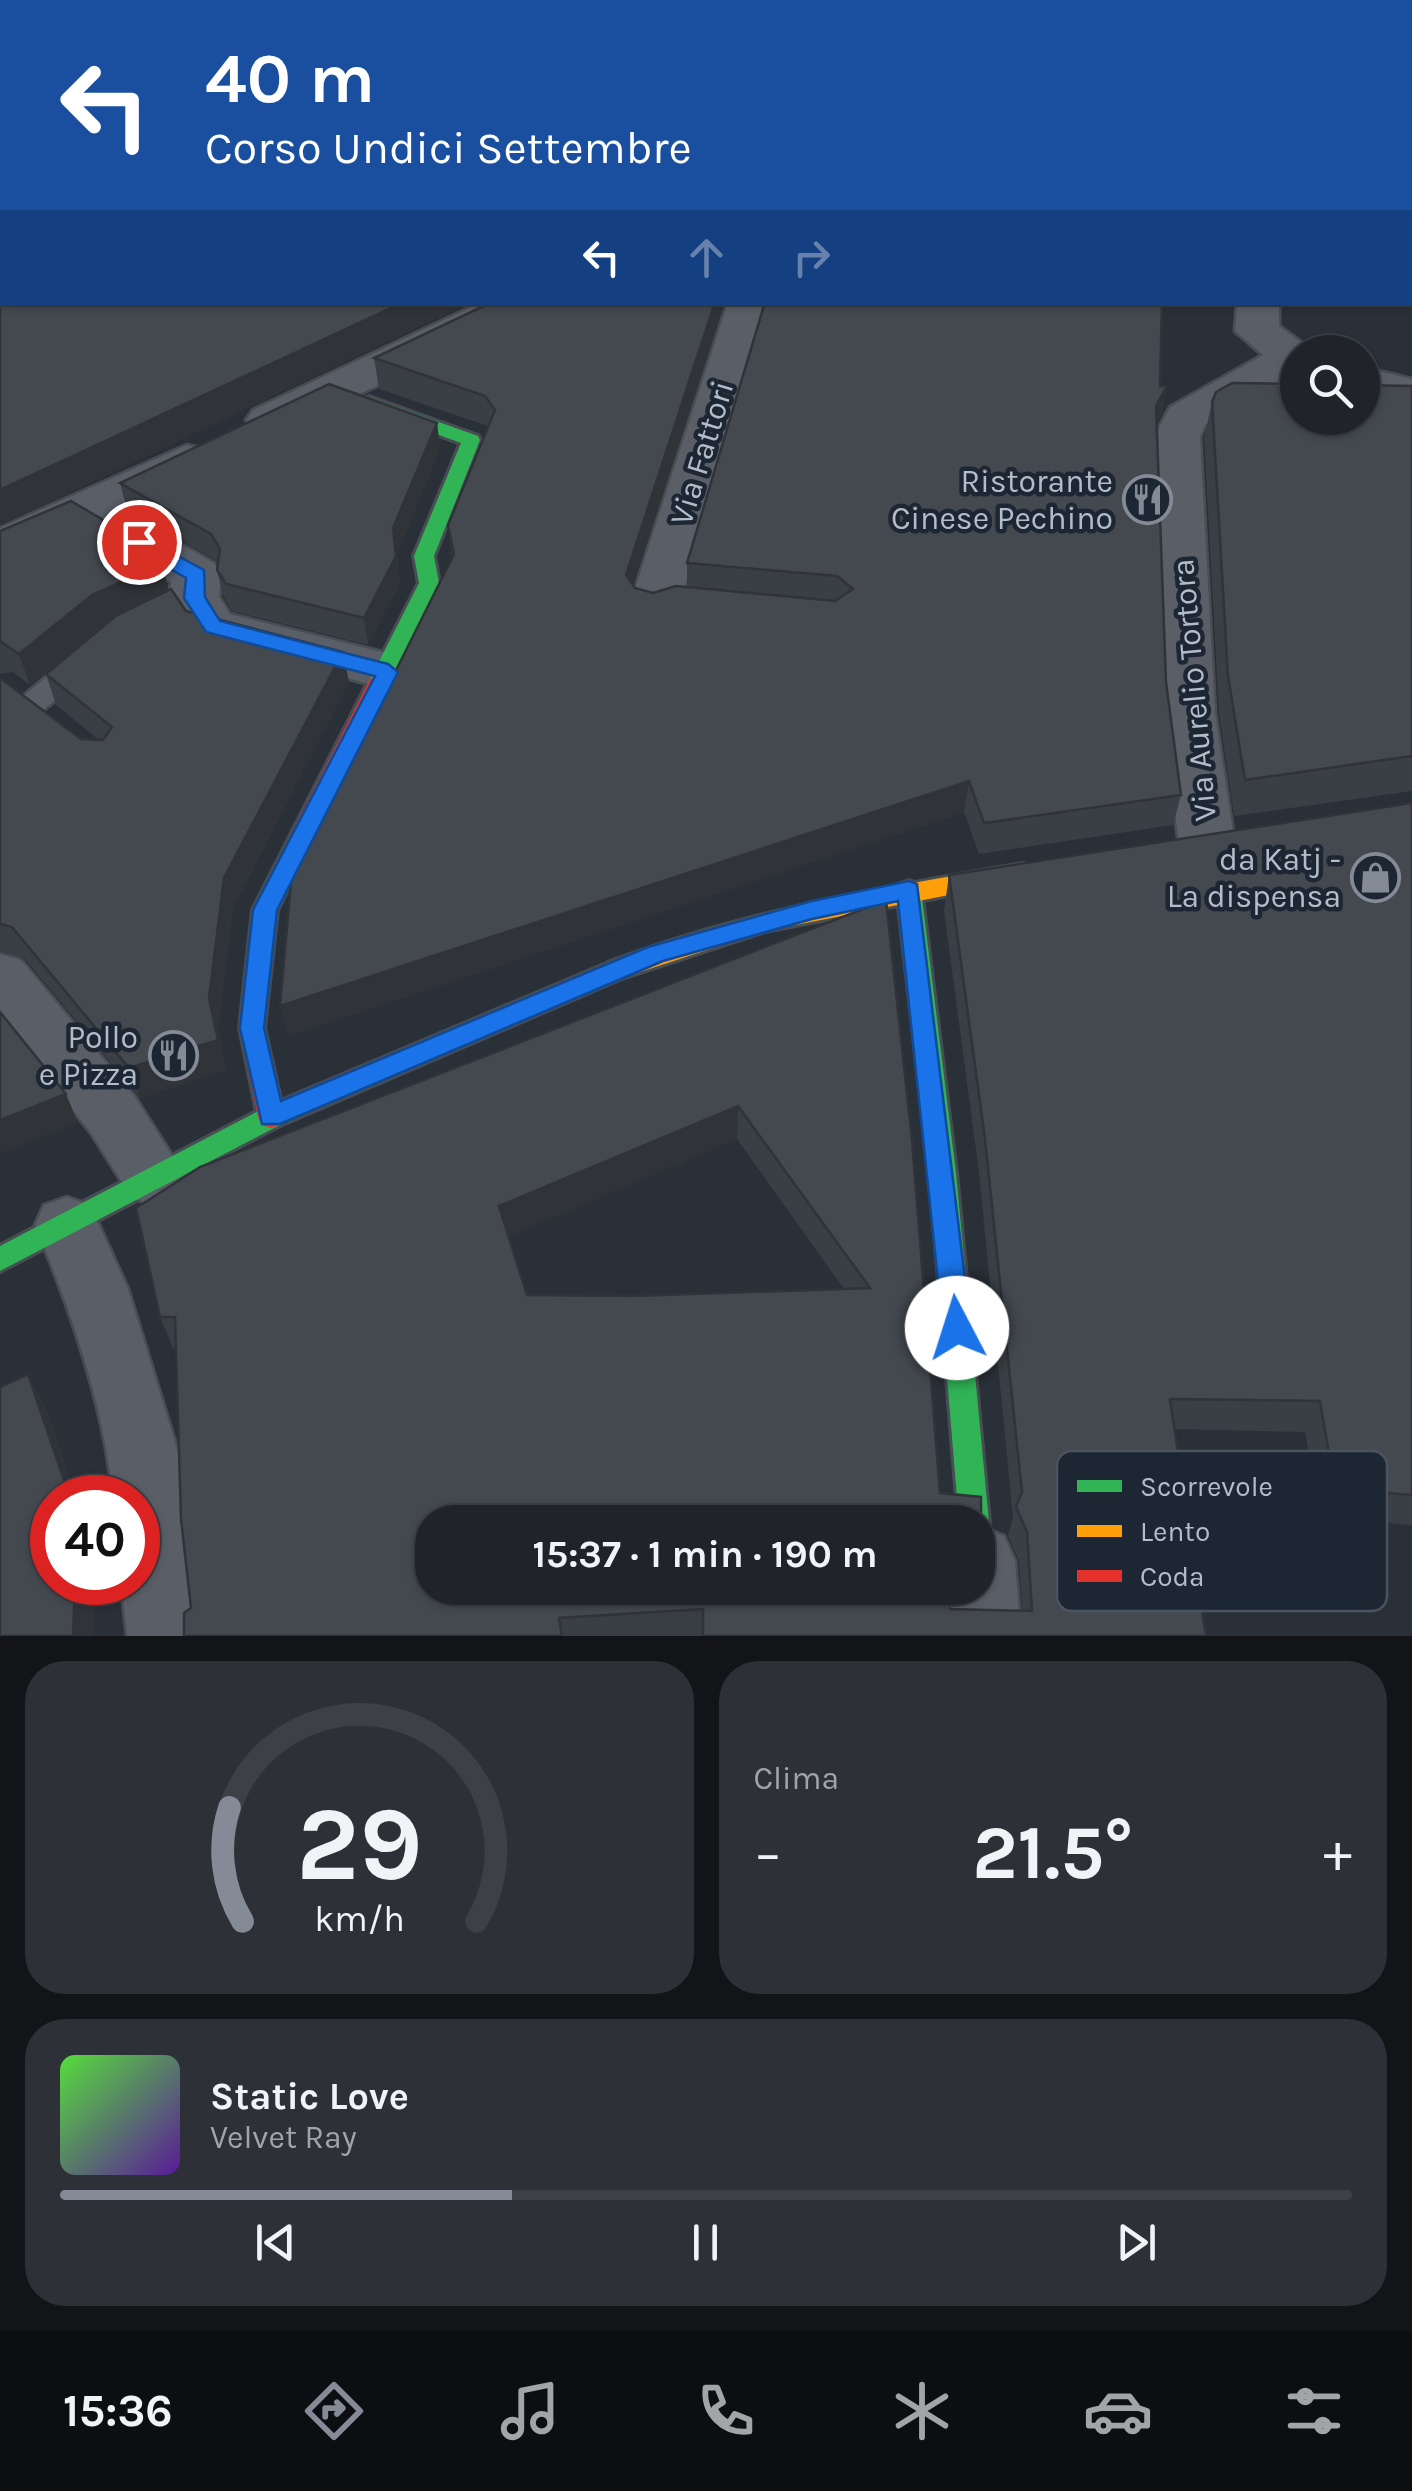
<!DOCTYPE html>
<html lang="it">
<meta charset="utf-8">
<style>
body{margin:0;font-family:Karla,sans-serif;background:#2d3036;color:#f1f3f6;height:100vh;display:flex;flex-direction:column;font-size:38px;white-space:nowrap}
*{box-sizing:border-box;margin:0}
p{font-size:32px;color:#a2a4a8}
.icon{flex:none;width:55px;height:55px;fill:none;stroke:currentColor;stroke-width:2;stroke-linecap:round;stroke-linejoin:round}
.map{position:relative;height:1636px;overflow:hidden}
.drawer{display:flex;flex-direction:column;gap:25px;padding:25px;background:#121417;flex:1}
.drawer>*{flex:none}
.hud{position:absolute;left:0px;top:0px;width:1412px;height:305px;box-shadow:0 2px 8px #0004,0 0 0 2px #3d4147;background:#1a4fa0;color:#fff;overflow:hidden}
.buttons{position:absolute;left:1280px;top:335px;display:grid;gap:20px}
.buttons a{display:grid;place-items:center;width:100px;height:100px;border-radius:50%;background:#20242a;box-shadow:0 2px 8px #0004,0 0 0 2px #3d4147;font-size:50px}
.speed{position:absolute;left:30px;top:1475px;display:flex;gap:20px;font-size:50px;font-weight:700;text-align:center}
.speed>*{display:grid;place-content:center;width:130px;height:130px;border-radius:50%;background:#20242a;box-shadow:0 2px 8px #0004,0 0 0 2px #3d4147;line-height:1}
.speed .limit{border:15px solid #d22;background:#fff;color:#111}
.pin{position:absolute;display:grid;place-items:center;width:85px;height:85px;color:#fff;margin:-42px;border:5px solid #fff;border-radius:50%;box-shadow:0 2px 10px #0007}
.me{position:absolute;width:110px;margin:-55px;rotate:355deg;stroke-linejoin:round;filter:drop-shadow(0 0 8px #0008)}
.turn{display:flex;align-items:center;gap:35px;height:210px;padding:0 40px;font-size:45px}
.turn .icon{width:130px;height:130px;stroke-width:2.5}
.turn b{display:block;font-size:70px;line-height:85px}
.lanes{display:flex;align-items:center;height:95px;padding:0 40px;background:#0003;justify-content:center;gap:50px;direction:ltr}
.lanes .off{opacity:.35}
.big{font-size:75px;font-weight:700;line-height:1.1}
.drawer .card{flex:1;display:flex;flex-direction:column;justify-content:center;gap:15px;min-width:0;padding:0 35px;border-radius:40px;background:#2d3036}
.drawer .dial{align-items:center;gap:0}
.dial svg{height:260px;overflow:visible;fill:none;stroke:#3d4147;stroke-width:7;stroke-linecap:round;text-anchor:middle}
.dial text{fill:#f1f3f6;stroke:none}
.song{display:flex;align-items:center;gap:30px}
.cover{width:120px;height:120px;border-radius:15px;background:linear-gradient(135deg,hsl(110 70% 55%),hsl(270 70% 35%))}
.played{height:10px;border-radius:5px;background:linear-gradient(90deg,#848b96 35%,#3d4147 35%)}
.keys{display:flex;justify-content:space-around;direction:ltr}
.heat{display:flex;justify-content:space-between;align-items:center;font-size:55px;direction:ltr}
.drawer .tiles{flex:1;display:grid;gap:25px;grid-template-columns:1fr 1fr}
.card:last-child{grid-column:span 2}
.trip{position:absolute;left:415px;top:1505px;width:580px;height:100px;border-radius:40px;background:#20242a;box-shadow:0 2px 8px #0004,0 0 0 2px #3d4147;font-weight:700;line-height:100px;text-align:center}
.tab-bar{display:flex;height:160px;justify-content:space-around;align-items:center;background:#0d0e11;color:#a2a4a8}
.tab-bar .icon{width:70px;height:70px}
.tab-bar .active{color:#848b96}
.tab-bar b{font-size:45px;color:#f1f3f6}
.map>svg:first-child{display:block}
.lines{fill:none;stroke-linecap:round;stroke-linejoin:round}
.lane-casing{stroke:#484c53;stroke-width:5}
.street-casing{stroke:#484c53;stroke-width:5}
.fast-casing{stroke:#484c53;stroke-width:6}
.slow-casing{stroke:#484c53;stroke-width:6}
.jam-casing{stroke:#484c53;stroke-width:6}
.lane{fill:#5a5e66;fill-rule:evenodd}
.street{fill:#5a5e66;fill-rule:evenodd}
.fast{fill:#30b455;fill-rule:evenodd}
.slow{fill:#ff9f0a;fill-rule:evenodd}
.jam{fill:#e5322d;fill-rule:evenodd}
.wall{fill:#3a3f45;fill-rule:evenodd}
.shaded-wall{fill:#303338}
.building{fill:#444950;stroke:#303338;stroke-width:2.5;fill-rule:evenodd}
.route{fill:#1a73e8;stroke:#114b97;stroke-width:2.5}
.labels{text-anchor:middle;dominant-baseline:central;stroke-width:9;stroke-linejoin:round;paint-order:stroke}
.street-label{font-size:32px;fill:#b4bcc9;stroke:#1d2633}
.poi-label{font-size:32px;fill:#b4bcc9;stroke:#1d2633;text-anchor:end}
.key{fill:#1d2633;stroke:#4a5360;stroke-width:2.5}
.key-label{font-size:28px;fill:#b4bcc9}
</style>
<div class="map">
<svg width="1412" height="1636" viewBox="0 0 1412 1636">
<rect width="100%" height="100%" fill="#2a3038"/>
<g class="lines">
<defs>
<polygon id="lane" points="82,652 96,662 92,669 41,712 21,712 17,705 21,698 72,655"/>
<g id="street">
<polygon points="482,302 538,302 532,311 285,430 269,434 253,430 246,420 253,410"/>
<polygon points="728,302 770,302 680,604 673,616 655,621 637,616 630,604"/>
<polygon points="1237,302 1279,302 1279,326 1315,352 1298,352 1298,372 1205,425 1200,437 1215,713 1235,845 1227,860 1207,866 1187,860 1179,845 1163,713 1154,437 1170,407 1263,355 1235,331"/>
<polygon points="1362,367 1412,379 1412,406 1362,394"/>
<polygon points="187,445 203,449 210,459 203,469 119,509 214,563 222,575 219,597 230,614 406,658 414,671 406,684 388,689 195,639 169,597 171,582 80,528 0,563 0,528"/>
<polygon points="0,954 21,960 135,1097 187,1179 178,1198 155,1206 132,1198 91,1133 0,1020"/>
<path d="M 67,1197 L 90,1205 L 128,1289 L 179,1455 L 201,1636 L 127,1636 L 121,1582 L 138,1582 L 138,1498 L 113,1498 C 104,1405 71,1310 35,1225 L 44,1205 Z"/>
<polygon points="978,1525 1004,1536 1015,1561 1021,1636 947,1636 943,1588 978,1588"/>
</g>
<g id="fast">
<polygon points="369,397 478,436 480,440 434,556 439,583 392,679 381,686 370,679 419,583 414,556 461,443 363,407 363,399"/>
<polygon points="909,881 917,884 921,890 956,1173 989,1522 984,1532 978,1535 978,1522 959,1522 930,1173 897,890 901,884"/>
<polygon points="616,960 624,963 628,970 624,977 280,1125 0,1271 0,1246 262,1109"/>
</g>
<path id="slow" d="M 1023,864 L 1031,867 L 1035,873 L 1031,879 L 765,931 L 616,980 L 608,977 L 604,970 L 608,963 C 742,912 881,888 1023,864 Z"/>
<polygon id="jam" points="381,672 392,679 277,910 264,1028 284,1117 280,1125 271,1128 262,1125 258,1117 240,1028 253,910 370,679"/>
</defs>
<use href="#lane" class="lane-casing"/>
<use href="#street" class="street-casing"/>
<use href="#fast" class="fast-casing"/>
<use href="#slow" class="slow-casing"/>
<use href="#jam" class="jam-casing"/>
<use href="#lane" class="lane"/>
<use href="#street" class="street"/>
<use href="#fast" class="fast"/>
<use href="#slow" class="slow"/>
<use href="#jam" class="jam"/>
</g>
<g class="wall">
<polygon points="1325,0 1412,0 1412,222 1410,222 1410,2 1325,2"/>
<polygon points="492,302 725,302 633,586 635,588 653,593 687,587 687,563 1160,386 1167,386 1160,417 1157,424 1166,682 1181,795 1173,825 979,854 964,812 288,1036 280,1006 452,557 448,525 488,426 379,389 374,358"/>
<polygon points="1412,386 1412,791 1234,816 1219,713 1204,438 1212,402"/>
<polygon points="437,423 440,449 397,555 400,582 368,645 232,611 223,596 217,570 217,561 127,509 120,483"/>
<polygon points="0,531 167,584 166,591 186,611 343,652 349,683 233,908 218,1028 226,1070 140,1098 24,958 0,952 0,678 81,739 99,740 56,705 46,674 106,624 30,685 13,672 0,674"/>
<path d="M 1412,803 L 1412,1525 L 1320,1518 L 1305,1432 L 1175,1429 L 1206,1636 L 184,1636 L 184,1613 L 191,1608 L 181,1519 L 176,1348 L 173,1348 L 160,1317 L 136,1208 L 200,1167 L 886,900 L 912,1140 L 940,1493 L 981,1497 L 981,1556 L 978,1571 L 978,1522 L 432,1522 L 432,1588 L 948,1588 L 950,1609 L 1022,1611 L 1019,1561 L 1008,1536 L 1013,1517 L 979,1172 L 944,911 L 949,875 ZM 737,1139 L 844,1289 L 633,1296 L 527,1295 L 509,1236 Z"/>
</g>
<g class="shaded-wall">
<polygon points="404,302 472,302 0,526 0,490"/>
<polygon points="715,302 725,302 627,606 626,575"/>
<polygon points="1167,386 1160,417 1150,437 1156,406"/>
<polygon points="437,423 440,449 397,555 400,582 368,645 364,618 393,528"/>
<polygon points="159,553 167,584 165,597 102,626 30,685 19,654 92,595"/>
<polygon points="343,652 349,683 233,908 218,1028 226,1070 140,1098 129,1068 209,998 224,878"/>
<polygon points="969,781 964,812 288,1036 280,1006"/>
<polygon points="66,1094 78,1123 0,1154 0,1120"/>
<polygon points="738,1106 737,1139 504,1239 499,1206"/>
<polygon points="28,1374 48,1411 77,1498 70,1498"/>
<polygon points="75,1582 95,1582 94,1636 73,1636"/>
</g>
<g class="building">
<polygon points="0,0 1145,0 1144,2 2,2 2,302 404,302 0,490"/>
<polygon points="1332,0 1412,0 1412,189 1410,189 1410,2 1332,2"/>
<polygon points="492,302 715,302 626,575 635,588 653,593 676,586 835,601 853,589 837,576 687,563 765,302 1162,302 1160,386 1167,386 1156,406 1166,682 1181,795 984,823 969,781 280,1006 291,881 454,554 448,525 495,410 485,396 374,358"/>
<polygon points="1232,383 1298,384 1298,418 1362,418 1362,385 1412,386 1412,756 1245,780 1228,676 1212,402 1216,392"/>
<polygon points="329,384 437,423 393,528 396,556 364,618 226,584 217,570 220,549 211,534 120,483"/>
<polygon points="71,501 159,553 157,566 92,595 19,654 0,641 0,531"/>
<polygon points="171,589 186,611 343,652 224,878 209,998 218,1040 129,1068 12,927 0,924 0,678 81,739 103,740 112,727 46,674 117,615"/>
<path d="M 1412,803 L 1412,1495 L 1335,1489 L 1320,1401 L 1170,1399 L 1206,1636 L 703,1636 L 703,1609 L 559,1618 L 562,1636 L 184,1636 L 184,1613 L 191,1608 L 181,1519 L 175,1317 L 160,1317 L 136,1208 L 200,1167 L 886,900 L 912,1140 L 940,1493 L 981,1497 L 981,1556 L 978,1556 L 978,1522 L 432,1522 L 432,1588 L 948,1588 L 950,1609 L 1032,1611 L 1027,1532 L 1016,1507 L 1022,1492 L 985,1139 L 949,875 ZM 738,1106 L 870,1288 L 633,1296 L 527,1295 L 499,1206 Z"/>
<polygon points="0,1012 66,1094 0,1120"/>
<polygon points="28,1374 70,1498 52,1498 52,1582 75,1582 73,1636 0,1636 0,1387"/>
</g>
<polygon class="route" points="139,535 204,570 205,597 220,621 388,664 398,672 277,910 264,1028 281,1101 648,947 812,901 909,881 917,884 971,1328 967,1337 957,1341 947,1337 943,1328 898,901 812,919 663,961 280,1124 262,1124 240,1028 253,910 375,676 206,632 184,598 186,578 132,547 132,537"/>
<defs>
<symbol id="restaurant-ring" viewBox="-11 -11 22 22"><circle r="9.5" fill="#1d2633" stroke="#848b96" stroke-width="1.5"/><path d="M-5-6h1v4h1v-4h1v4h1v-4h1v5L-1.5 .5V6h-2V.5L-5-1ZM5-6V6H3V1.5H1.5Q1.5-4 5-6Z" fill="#848b96"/></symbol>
<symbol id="shop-ring" viewBox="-11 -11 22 22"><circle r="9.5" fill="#1d2633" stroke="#848b96" stroke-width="1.5"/><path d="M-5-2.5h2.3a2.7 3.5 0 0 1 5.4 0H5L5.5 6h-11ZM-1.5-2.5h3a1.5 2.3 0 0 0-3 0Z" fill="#848b96"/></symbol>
</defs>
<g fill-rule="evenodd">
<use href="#restaurant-ring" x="1120" y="472" width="55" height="55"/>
<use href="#shop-ring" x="1348" y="850" width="55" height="55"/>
<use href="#restaurant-ring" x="146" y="1028" width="55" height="55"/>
</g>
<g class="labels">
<g class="street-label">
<text transform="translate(702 453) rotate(-73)">Via Fattori</text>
<text transform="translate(1194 690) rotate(-95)">Via Aurelio Tortora</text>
</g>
<g class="poi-label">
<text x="1113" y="481">Ristorante<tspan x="1113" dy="37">Cinese Pechino</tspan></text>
<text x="1341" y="859">da Katj -<tspan x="1341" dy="37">La dispensa</tspan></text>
<text x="138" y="1037">Pollo<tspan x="138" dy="37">e Pizza</tspan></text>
</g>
</g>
<rect x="1057" y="1451" width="330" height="160" rx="15" class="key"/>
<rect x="1077" y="1480" width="45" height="12" fill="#30b455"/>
<rect x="1077" y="1525" width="45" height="12" fill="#ff9f0a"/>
<rect x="1077" y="1570" width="45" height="12" fill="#e5322d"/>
<g class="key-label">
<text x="1140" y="1496">Scorrevole</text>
<text x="1140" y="1541">Lento</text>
<text x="1140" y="1586">Coda</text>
</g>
</svg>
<div class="buttons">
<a><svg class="icon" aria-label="search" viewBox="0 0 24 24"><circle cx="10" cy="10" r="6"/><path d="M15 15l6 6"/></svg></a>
</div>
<div class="speed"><div class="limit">40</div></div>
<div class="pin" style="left:139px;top:542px;background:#d93025"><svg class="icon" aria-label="arrive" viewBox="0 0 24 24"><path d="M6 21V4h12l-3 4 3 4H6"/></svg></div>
<svg class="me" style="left:957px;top:1328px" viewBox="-20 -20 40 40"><circle r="19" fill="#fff"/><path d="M0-13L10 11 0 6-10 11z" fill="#1a73e8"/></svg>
<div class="trip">15:37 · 1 min · 190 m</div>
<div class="hud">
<div class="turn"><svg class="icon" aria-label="left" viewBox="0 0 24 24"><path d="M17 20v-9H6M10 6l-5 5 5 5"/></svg><div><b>40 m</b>Corso Undici Settembre</div></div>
<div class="lanes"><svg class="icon" aria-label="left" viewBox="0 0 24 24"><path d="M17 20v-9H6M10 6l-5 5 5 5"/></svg><svg class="icon off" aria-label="ahead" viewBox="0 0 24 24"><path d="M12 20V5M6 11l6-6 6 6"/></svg><svg class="icon off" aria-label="right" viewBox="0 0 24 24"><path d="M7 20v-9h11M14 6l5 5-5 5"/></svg></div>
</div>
</div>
<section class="drawer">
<div class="tiles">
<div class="card dial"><svg viewBox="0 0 100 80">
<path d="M14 69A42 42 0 1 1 86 69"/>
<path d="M14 69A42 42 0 0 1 10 34" stroke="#848b96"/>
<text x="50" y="56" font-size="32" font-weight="700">29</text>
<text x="50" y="72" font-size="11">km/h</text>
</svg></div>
<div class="card"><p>Clima</p>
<div class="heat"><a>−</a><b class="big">21.5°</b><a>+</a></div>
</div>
<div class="card">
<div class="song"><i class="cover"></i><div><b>Static Love</b><p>Velvet Ray</p></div></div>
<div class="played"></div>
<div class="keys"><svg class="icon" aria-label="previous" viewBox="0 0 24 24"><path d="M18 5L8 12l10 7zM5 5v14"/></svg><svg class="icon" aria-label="pause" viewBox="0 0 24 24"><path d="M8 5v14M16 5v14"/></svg><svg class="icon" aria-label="next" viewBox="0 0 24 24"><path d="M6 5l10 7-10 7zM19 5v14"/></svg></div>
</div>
</div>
</section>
<nav class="tab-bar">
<b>15:36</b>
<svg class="icon active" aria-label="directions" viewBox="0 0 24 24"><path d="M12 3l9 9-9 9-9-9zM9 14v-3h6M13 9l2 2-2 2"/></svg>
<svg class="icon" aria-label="music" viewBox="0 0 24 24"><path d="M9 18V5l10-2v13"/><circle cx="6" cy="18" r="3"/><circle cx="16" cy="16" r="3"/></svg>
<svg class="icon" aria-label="phone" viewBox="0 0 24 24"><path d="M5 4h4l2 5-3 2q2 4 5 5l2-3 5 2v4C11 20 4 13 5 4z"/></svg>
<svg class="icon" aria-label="climate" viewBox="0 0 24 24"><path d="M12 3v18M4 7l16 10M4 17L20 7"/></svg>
<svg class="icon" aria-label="car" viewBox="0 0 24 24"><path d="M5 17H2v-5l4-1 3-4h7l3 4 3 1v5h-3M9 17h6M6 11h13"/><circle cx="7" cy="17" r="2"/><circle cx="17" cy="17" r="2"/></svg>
<svg class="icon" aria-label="filters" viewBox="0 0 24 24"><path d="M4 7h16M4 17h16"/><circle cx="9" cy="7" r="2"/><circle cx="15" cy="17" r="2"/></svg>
</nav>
